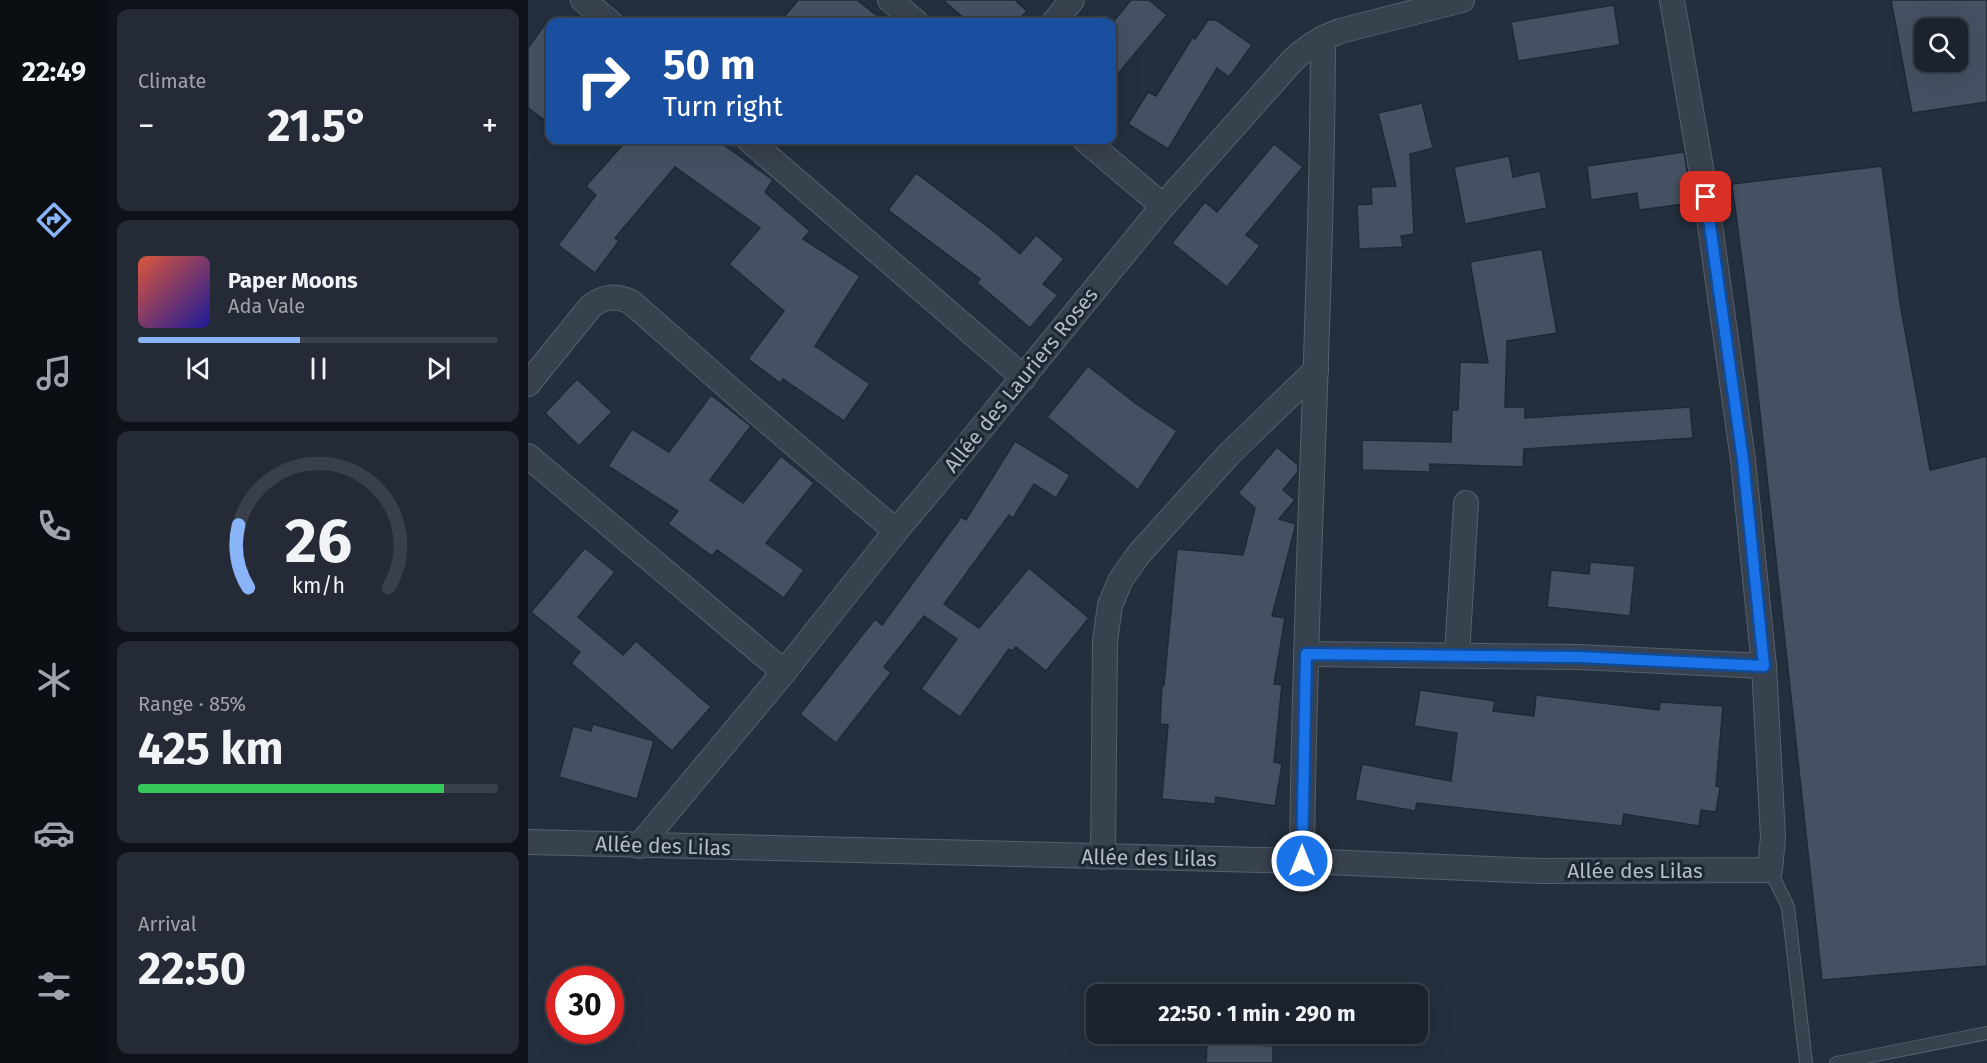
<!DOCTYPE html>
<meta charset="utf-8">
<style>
body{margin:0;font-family:"Fira Sans",sans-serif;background:#242b36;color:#f1f3f6;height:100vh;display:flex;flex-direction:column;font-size:22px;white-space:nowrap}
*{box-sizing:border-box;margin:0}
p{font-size:20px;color:#a0a4aa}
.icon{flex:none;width:33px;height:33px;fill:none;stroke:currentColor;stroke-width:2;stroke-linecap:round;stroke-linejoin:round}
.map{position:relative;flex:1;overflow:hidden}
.drawer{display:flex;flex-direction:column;gap:9px;padding:9px;background:#0f1319;width:420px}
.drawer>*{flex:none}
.hud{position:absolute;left:18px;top:18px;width:570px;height:126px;border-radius:12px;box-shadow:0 6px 24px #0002,0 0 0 2px #39404a;background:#1a4fa0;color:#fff;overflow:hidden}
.tools{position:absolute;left:1386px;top:18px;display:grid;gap:12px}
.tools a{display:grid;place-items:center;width:54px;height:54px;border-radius:12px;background:#1b232e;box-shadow:0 6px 24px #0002,0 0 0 2px #39404a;font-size:30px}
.speed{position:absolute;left:18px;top:966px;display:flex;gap:12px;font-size:30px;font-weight:700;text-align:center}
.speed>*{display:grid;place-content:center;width:78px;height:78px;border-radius:50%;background:#1b232e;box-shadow:0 6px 24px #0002,0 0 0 2px #39404a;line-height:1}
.speed .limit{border:9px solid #d22;background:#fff;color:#111}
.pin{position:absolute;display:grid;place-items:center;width:51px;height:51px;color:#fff;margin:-26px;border-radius:12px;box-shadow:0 3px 9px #0006}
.me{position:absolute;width:66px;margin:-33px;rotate:0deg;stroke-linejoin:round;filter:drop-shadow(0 0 4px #0008)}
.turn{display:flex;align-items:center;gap:21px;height:126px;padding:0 18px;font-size:27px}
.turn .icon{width:78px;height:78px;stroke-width:2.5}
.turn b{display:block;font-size:42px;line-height:51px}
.big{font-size:45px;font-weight:700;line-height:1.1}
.drawer .tile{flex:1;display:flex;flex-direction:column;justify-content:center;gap:9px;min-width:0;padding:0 21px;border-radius:12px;background:#242b36}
.drawer .dial{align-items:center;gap:0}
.dial svg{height:156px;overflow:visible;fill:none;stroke:#39404a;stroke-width:7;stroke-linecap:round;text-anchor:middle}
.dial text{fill:#f1f3f6;stroke:none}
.song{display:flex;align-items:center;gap:18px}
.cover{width:72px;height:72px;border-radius:9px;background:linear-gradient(135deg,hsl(10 70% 55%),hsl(240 70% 35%))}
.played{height:6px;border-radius:3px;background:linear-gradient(90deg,#8ab4f8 45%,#39404a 45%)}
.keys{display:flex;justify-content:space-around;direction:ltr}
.heat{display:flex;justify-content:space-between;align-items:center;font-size:33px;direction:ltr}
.charge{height:9px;border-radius:4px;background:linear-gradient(90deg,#34c759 85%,#39404a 0)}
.trip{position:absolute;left:558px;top:984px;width:342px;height:60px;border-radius:12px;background:#1b232e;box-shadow:0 6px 24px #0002,0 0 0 2px #39404a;font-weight:700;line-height:60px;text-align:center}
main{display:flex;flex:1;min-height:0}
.tab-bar{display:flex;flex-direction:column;width:108px;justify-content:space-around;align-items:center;background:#0b0e12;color:#a0a4aa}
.tab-bar .icon{width:42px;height:42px}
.tab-bar .active{color:#8ab4f8}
.tab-bar b{font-size:27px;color:#f1f3f6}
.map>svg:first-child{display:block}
.building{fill:#455162;stroke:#1f2835;stroke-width:1.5;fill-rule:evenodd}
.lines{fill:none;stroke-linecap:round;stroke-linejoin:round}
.service-casing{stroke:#565f6c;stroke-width:14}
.minor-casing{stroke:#565f6c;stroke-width:26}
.service{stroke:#38414e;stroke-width:12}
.minor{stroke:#38414e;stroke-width:24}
.route-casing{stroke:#114b97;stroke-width:15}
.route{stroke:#1a73e8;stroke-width:10}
.labels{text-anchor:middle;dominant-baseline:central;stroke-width:6;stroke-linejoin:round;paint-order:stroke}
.street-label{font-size:21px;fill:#b4bcc9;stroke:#1d2633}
</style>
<main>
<nav class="tab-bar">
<b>22:49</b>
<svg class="icon active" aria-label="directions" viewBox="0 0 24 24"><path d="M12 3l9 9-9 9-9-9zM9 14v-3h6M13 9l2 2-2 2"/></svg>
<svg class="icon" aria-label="music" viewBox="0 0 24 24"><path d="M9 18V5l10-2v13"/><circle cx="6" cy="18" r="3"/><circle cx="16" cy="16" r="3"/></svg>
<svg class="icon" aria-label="phone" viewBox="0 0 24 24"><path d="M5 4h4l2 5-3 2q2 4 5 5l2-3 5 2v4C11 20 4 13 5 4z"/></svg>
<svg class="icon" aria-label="climate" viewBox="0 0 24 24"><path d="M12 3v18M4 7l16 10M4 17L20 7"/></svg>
<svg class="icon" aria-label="car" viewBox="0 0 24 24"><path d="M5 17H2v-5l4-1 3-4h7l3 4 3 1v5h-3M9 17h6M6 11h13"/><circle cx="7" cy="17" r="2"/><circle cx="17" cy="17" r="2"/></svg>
<svg class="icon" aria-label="filters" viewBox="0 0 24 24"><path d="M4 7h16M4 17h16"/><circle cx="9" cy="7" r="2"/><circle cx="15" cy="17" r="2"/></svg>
</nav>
<section class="drawer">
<div class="tile"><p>Climate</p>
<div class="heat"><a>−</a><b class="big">21.5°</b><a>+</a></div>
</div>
<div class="tile">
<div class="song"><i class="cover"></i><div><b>Paper Moons</b><p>Ada Vale</p></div></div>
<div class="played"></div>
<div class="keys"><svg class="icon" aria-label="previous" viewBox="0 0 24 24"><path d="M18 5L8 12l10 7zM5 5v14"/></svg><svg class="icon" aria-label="pause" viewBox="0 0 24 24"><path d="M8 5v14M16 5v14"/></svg><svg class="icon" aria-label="next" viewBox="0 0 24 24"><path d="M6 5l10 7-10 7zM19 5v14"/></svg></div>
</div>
<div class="tile dial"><svg viewBox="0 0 100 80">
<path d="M14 69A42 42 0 1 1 86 69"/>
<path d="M14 69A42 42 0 0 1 9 37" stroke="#8ab4f8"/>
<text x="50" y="56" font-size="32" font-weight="700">26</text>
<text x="50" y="72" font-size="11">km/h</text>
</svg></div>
<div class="tile"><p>Range · 85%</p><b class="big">425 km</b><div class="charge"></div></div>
<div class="tile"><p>Arrival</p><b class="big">22:50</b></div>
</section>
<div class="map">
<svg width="1459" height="1063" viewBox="0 0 1459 1063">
<rect width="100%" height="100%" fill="#242f3e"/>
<g class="building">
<polygon points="270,0 329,0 357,22 252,22"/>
<polygon points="415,0 487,0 499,11 489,22 440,22"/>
<polygon points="603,0 621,0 639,15 584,81 584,23"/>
<path d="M 1363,0 L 1459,0 L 1459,102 L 1384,113 ZM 1396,28 L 1430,28 L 1430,62 L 1396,62 Z"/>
<polygon points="1086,5 1092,45 990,61 983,22"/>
<polygon points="22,17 22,124 0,108 0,48"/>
<polygon points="680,20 688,20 724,45 701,77 689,68 640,149 600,124 620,92 628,96 665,37 667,39"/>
<polygon points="894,103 905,148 882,154 886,234 873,236 875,247 831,249 829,205 844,204 843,187 868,186 850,113"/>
<polygon points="99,140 189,140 245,180 237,192 282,231 275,239 332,276 287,346 342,384 316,421 255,379 252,383 220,359 256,311 201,264 232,228 147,167 87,238 91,241 67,273 30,245 68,195 58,186"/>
<polygon points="746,144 775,167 718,235 732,246 699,287 644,243 677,202 689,212"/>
<polygon points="1156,152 1164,203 1111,210 1109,193 1063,200 1059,166"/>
<polygon points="981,156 985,177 1012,171 1019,208 937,224 926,167"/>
<polygon points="1354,166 1372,303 1402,470 1459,456 1459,966 1294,980 1222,322 1204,184"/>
<polygon points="388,173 468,233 492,254 508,235 536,259 515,284 530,295 502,328 449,283 452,279 360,210"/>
<polygon points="1014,249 1029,333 979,341 977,407 997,407 997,418 1162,407 1165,438 996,449 995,467 902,464 902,472 834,470 834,440 923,442 924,410 930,410 932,362 960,363 942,262"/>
<polygon points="560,366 607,403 649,431 610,490 519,417"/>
<polygon points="49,379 84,412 51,446 17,413"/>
<polygon points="183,395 223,426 182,480 215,503 253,456 286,483 238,543 276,570 256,598 189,550 184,556 140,524 150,511 80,466 104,429 141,452"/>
<polygon points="487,441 542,475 528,498 506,484 485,518 481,515 416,604 451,628 501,568 561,618 518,671 488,647 484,651 481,649 432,717 393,689 429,639 396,616 356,667 363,673 308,743 272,714 347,619 354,625 433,517 438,520"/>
<polygon points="749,447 770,465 770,472 755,490 767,500 751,519 768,524 744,616 757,618 746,684 754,685 746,762 754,764 747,806 688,797 687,804 634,799 640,725 632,724 634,684 636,685 649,549 715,555 727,508 710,493"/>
<polygon points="57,548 87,572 50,617 95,655 108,641 183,707 144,751 43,663 52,652 3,612"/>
<polygon points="1062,562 1107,566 1102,616 1019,607 1023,570 1061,574"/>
<polygon points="892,690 967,701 965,711 1006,716 1008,695 1131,710 1132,702 1195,706 1188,786 1192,787 1188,812 1173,810 1171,826 1096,814 1094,826 889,803 887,811 827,800 834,764 923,781 929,733 886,726"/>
<polygon points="65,724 126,741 109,799 31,777 45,726 63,731"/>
<polygon points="679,1042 745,1046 745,1063 678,1063"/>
</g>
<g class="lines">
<defs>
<g id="service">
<polyline points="1242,870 1260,907 1278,1063"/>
<polyline points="1308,1063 1459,1033"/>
</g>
<g id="minor">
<polyline points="55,0 82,22"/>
<polyline points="362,0 388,22"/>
<polyline points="526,22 544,0"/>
<polyline points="221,140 496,378"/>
<polyline points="557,140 635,206"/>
<path d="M 0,384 L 63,306 C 77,296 88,295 103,302 L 220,405 L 368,531"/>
<polyline points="0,456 256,672"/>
<polyline points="778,654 1051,657 1236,666"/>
<polyline points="929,655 938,503"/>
<polyline points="0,842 774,861 1012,871 1242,870 1245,837 1236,666 1215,460 1178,197 1144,0"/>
<path d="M 111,846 L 256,672 L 368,531 L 425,463 L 635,206 L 764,61 C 778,47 793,38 812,31 L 934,0"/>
<polyline points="575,857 577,641 582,605 593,579 611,554 702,453 788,370"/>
<path d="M 774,861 C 776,587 794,312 795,38"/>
</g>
</defs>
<use href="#service" class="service-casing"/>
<use href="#minor" class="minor-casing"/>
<use href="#service" class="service"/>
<use href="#minor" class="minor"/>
</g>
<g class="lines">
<defs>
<polyline id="route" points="774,861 778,654 1051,657 1236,666 1215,460 1178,197"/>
</defs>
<use href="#route" class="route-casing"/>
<use href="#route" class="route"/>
</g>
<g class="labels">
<g class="street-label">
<text transform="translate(493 380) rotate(-51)">Allée des Lauriers Roses</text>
<text transform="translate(135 846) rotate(2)">Allée des Lilas</text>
<text transform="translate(621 858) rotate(1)">Allée des Lilas</text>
<text x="1107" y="871">Allée des Lilas</text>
</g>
</g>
</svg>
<div class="tools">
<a><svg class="icon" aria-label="search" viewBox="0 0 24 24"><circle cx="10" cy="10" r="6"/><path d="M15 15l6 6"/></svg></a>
</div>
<div class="speed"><div class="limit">30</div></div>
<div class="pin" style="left:1178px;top:197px;background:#d93025"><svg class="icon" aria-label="arrive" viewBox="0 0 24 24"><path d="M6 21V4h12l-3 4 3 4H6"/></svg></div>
<svg class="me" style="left:774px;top:861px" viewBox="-20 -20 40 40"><circle r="17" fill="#1a73e8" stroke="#fff" stroke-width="3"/><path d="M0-11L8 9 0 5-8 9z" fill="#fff"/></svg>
<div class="trip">22:50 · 1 min · 290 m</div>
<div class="hud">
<div class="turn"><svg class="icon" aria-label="right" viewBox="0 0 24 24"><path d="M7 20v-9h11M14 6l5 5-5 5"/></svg><div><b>50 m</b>Turn right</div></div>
</div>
</div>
</main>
